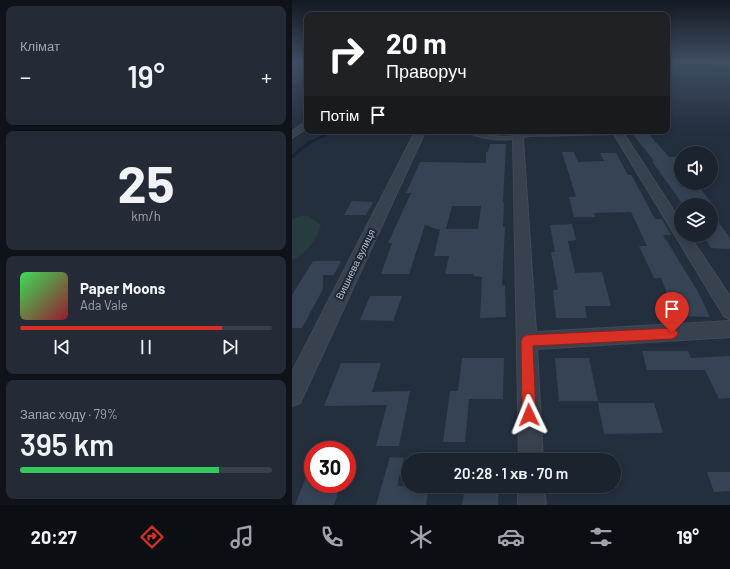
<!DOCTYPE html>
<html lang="uk">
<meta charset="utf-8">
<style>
body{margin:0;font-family:Barlow,sans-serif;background:#242b36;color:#f1f3f6;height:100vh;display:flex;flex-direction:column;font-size:15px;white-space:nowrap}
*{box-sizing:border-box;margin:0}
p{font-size:13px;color:#a0a4aa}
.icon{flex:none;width:22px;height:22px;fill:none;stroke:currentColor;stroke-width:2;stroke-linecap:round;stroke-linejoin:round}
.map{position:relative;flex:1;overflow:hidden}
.drawer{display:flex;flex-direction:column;gap:6px;padding:6px;background:#0f1319;width:292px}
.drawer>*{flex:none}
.guide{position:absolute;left:12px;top:12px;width:366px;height:122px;border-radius:8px;box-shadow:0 2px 10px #0003,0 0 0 1px #39404a;background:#202124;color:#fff;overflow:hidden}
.tools{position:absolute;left:382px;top:146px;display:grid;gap:8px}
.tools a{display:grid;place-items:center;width:44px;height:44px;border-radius:50%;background:#1b232e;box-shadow:0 2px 10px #0003,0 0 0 1px #39404a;font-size:20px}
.speed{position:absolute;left:12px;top:441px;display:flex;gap:8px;font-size:20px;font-weight:700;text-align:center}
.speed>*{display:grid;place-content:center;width:52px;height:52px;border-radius:50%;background:#1b232e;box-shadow:0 2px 10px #0003,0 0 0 1px #39404a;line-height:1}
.speed .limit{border:6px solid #d22;background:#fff;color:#111}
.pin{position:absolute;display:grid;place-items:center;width:34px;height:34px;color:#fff;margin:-41px -17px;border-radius:50% 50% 50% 0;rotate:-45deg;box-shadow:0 0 4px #0007}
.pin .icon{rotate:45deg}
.me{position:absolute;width:44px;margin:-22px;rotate:358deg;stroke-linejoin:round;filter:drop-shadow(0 0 3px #0008)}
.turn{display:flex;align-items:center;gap:14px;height:84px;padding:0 16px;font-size:18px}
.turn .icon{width:52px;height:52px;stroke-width:2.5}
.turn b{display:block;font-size:28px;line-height:34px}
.then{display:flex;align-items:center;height:38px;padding:0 16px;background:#0003;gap:8px;font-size:15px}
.big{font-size:30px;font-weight:600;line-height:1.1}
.drawer .tile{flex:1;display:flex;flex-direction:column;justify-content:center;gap:6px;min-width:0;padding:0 14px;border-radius:8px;background:#242b36}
.drawer .dial{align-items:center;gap:0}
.dial b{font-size:52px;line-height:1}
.song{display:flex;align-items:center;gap:12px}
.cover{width:48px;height:48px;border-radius:6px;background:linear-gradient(135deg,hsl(130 70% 55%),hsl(350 70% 35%))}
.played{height:4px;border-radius:2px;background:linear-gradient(90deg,#d93025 80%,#39404a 80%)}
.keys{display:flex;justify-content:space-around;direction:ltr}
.heat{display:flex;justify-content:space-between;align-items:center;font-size:22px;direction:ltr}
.charge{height:6px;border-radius:3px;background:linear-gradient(90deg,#34c759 79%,#39404a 0)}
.trip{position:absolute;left:109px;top:453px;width:220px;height:40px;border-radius:20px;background:#1b232e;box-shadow:0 2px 10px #0003,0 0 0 1px #39404a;font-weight:600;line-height:40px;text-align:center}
.tab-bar{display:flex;height:64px;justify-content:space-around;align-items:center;background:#0b0e12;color:#a0a4aa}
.tab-bar .icon{width:28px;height:28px}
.tab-bar .active{color:#d93025}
.tab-bar b{font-size:18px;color:#f1f3f6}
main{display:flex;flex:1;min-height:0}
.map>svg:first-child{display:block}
.green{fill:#263c3f}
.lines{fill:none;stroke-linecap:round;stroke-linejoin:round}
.stream-far2{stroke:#17263c;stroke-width:2}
.stream-far1{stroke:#17263c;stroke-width:2.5}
.stream{stroke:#17263c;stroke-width:3.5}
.building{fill:#364354;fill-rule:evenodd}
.service-casing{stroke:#414a57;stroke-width:2}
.minor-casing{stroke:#414a57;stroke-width:2}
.tertiary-casing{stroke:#414a57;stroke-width:2}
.service{fill:#38414e;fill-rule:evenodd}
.minor{fill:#38414e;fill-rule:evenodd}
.tertiary{fill:#38414e;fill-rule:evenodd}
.route{fill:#d93025;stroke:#8d1f18}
.labels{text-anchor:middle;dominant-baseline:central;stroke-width:4;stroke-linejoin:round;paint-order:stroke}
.street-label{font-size:10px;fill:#b4bcc9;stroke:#1d2633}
</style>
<main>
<section class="drawer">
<div class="tile"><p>Клімат</p>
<div class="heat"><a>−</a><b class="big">19°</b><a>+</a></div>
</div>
<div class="tile dial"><b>25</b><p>km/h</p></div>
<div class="tile">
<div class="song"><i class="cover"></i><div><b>Paper Moons</b><p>Ada Vale</p></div></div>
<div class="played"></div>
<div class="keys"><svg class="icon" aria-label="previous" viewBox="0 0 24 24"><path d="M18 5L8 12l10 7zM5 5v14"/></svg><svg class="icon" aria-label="pause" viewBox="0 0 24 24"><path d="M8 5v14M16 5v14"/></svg><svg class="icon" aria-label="next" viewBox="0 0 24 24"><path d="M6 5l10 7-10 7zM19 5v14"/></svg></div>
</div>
<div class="tile"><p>Запас ходу · 79%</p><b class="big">395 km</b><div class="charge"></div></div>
</section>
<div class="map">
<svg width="438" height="505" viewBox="0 0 438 505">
<rect width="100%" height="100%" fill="#242f3e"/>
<g class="green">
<rect x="0" y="61" width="15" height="22"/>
<path d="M 8,216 L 16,216 L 29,225 C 24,241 15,253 0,260 L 0,219 Z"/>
</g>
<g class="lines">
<polyline class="stream-far2" points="375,64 438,70"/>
<polyline class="stream-far1" points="17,143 41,131"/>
<polyline class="stream" points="0,157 18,142"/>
</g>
<g class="building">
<polygon points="338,131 354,131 377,157 389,157 389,187 407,187 421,205 391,205 360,161 362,161 355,152"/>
<path d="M 198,144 L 214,144 L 211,202 L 212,202 L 211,227 L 213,227 L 210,286 L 213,285 L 214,317 L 188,318 L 190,277 L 182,276 L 182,274 L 153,274 L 157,256 L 142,256 L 148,230 L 133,225 L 117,274 L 89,274 L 100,243 L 96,243 L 119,193 L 114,193 L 128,162 L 194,163 L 194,152 L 196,152 ZM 160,206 L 189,206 L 186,229 L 154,229 Z"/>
<polygon points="270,152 282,152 286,162 312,161 308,153 324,153 336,175 339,175 341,178 363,219 370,219 379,235 371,235 405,290 418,317 384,316 369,278 362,278 347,246 355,246 339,212 302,213 303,217 282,217 277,197 284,197"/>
<polygon points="60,201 81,202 74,215 52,215"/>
<polygon points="419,212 438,238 438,249 419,248 411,235 419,235"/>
<polygon points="280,224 284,240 276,241 283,273 310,272 319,306 293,306 295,318 264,318 261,290 266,290 259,252 263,252 258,225"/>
<polygon points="21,261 49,261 42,275 31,275 31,289 10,328 0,328 0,295"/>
<polygon points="78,296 110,296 101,321 68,320"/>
<polygon points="350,351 396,351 399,358 438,356 438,398 427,399 413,370 355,370"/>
<polygon points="170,358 212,358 211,399 177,399 173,442 151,442 158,391 166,391"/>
<polygon points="263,358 297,358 306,401 267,401"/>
<polygon points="49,363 89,363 80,392 118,391 107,446 84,446 95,405 32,406"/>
<polygon points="306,403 362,403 371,433 312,434"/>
<polygon points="98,457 112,458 105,486 137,486 134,505 84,505"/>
<polygon points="20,462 21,484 49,484 42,505 3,505"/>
<polygon points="415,472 438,472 438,491 422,492"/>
<polygon points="173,486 207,486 206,505 170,505"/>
</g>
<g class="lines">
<defs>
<path id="service" d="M 179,131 C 184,131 189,134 194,135 C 209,138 223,137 237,134 L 326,132 L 328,133 L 326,134 L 237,136 C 218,141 199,141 180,134 Z"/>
<g id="minor">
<polygon points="15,121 15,128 0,138 0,131"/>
<polygon points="127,131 132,134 8,403 0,406 0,372 122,134"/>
<polygon points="320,131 330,131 389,222 389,235 397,235 438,296 438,319 432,316"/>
<polygon points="226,135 231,138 244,332 438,321 438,337 245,349 251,460 227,460 221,138"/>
<polygon points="226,486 252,486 254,505 226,505"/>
</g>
<polygon id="tertiary" points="422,61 438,61 438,65 423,63"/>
</defs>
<use href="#service" class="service-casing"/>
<use href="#minor" class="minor-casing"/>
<use href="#tertiary" class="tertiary-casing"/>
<use href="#service" class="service"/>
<use href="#minor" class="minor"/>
<use href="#tertiary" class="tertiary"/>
</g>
<linearGradient id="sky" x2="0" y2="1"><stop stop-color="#141a22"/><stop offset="0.47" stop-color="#3f4d63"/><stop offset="1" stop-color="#3f4d63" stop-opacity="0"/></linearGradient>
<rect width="438" height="131" fill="url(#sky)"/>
<polygon class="route" points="380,328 384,330 386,333 384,337 380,339 241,346 244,415 242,420 237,422 232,420 230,415 229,341 231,337 235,335"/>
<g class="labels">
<g class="street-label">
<text transform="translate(63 264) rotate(-64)">Вишнева вулиця</text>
</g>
</g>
</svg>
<div class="tools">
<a><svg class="icon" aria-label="sound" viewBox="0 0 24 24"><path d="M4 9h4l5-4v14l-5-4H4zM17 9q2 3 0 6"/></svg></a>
<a><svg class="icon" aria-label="layers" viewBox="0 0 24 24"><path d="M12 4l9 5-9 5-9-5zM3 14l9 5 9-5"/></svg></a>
</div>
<div class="speed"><div class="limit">30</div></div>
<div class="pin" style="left:380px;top:333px;background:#d93025"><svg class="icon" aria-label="arrive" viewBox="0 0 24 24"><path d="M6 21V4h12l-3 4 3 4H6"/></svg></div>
<svg class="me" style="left:237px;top:415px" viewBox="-20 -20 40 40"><path d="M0-17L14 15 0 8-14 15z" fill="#d93025" stroke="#fff" stroke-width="4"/></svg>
<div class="trip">20:28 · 1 хв · 70 m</div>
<div class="guide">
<div class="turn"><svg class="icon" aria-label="right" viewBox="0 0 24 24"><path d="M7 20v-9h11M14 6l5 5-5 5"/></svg><div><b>20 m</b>Праворуч</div></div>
<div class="then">Потім<svg class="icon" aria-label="arrive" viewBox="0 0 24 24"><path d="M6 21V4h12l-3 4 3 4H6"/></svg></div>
</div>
</div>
</main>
<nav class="tab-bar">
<b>20:27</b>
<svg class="icon active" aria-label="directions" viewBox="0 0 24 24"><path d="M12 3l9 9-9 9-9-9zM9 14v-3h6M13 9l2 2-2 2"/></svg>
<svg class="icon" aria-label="music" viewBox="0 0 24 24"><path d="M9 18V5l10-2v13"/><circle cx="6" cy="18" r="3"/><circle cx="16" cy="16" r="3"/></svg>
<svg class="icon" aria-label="phone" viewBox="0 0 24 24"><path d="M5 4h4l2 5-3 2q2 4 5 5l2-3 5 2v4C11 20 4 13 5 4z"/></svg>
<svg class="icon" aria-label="climate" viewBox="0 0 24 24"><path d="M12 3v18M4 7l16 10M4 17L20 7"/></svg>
<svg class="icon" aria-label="car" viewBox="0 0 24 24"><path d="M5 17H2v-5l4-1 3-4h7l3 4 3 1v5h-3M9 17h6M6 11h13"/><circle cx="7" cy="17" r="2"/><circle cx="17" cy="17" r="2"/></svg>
<svg class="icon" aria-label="filters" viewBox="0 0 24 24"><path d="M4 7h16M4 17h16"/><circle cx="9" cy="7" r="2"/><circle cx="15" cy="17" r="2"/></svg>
<b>19°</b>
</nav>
